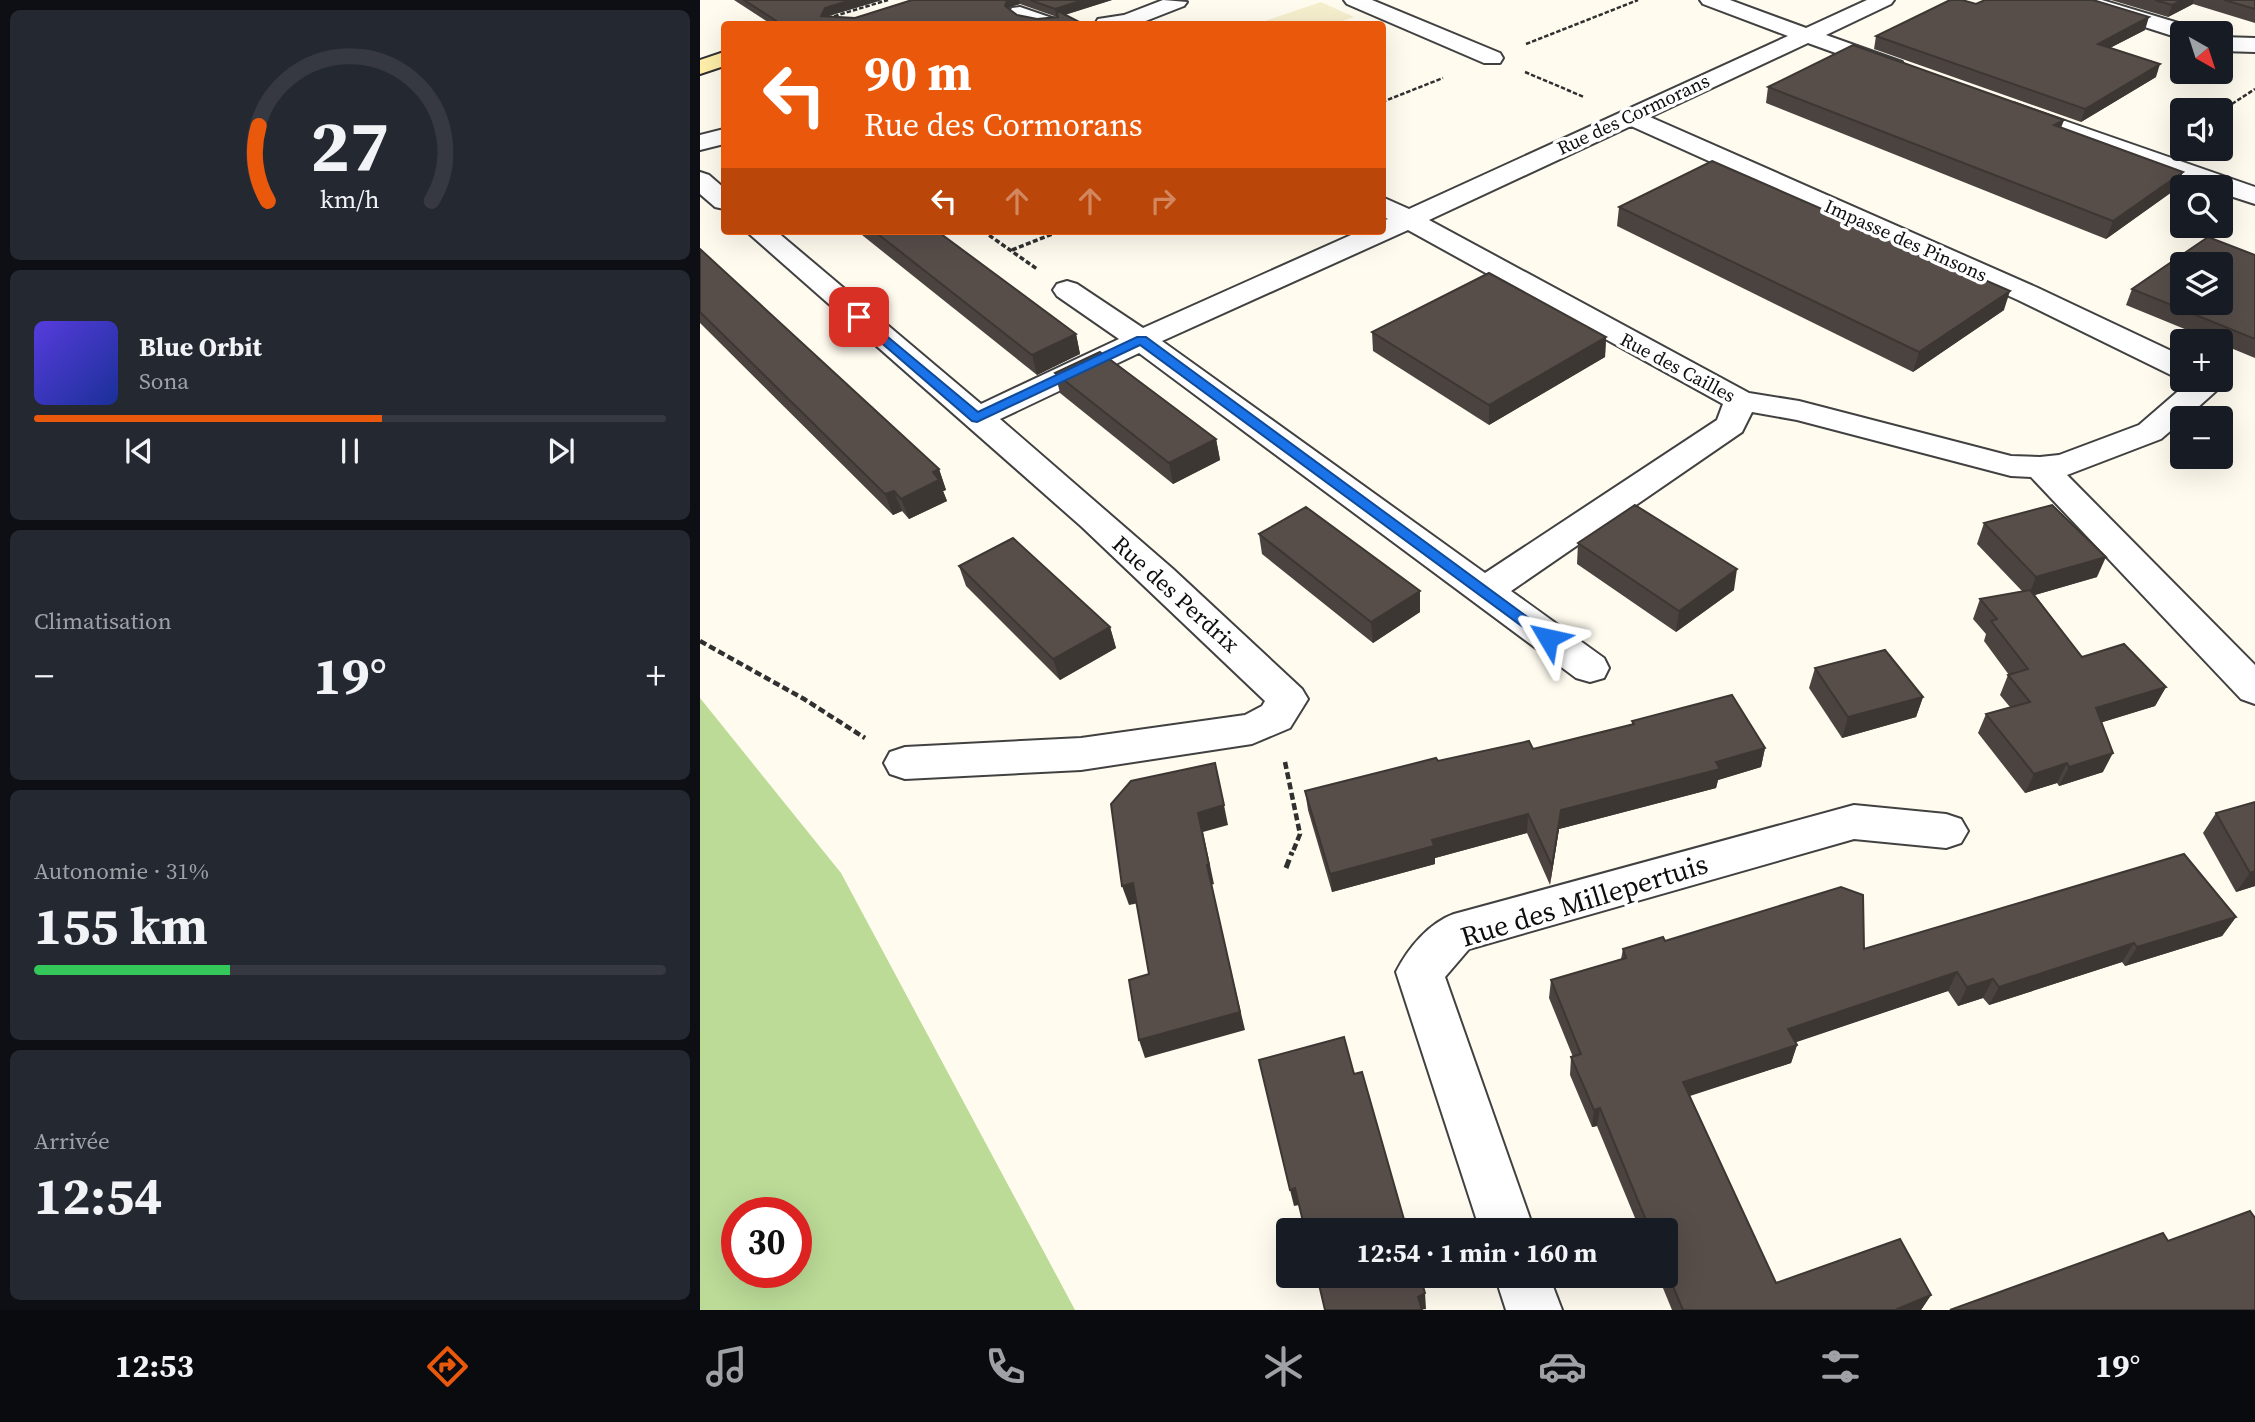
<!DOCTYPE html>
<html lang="fr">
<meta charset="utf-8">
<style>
body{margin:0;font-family:"Source Serif 4",serif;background:#242831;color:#f1f3f6;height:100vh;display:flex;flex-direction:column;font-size:26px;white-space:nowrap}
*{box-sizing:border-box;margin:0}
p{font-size:23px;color:#9ea1a6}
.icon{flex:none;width:38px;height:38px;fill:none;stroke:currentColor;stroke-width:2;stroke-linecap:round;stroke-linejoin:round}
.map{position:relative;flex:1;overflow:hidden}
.details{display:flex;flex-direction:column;gap:10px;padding:10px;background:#0d0f14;width:700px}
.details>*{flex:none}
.hud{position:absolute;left:21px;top:21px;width:665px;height:214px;border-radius:7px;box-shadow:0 7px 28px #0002;background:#ea580c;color:#fff;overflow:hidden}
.needle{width:46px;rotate:141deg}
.buttons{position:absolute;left:1470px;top:21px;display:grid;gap:14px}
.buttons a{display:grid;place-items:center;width:63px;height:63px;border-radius:7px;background:#171b24;box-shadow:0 7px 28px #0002;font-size:35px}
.speed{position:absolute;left:21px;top:1197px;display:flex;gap:14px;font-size:35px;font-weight:700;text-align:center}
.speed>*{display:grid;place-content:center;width:91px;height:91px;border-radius:50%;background:#171b24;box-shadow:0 7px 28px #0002;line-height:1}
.speed .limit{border:10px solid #d22;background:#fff;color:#111}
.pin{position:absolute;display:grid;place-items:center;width:60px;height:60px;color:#fff;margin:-30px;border-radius:14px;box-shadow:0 4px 10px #0006}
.me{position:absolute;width:77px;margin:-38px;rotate:306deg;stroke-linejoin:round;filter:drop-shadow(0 0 5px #0008)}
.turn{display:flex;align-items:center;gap:24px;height:147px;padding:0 28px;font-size:32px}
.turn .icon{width:91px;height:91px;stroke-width:2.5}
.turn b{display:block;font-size:49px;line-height:60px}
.lanes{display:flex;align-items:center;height:66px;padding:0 28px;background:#0003;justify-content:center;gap:35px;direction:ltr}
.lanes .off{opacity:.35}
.big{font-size:52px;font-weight:700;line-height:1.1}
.details .widget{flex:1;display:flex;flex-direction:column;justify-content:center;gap:10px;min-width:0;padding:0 24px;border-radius:10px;background:#242831}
.details .dial{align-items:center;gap:0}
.dial svg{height:182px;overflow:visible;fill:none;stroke:#363941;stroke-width:7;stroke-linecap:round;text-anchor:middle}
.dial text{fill:#f1f3f6;stroke:none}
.song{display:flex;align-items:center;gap:21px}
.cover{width:84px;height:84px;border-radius:10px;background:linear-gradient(135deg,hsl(250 70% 55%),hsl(230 70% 35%))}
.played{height:7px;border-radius:4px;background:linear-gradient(90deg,#ea580c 55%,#363941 55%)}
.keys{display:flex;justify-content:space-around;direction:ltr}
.heat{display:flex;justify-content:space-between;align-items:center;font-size:38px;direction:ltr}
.charge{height:10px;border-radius:5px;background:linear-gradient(90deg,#34c759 31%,#363941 0)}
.trip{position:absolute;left:576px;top:1218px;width:402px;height:70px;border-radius:7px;background:#171b24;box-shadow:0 7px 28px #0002;font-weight:700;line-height:70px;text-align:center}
.dock{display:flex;height:112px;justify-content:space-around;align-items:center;background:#090b0e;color:#9ea1a6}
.dock .icon{width:49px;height:49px}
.dock .on{color:#ea580c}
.dock b{font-size:32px;color:#f1f3f6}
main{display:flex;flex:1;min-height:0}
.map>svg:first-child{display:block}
.farmland{fill:#f5efce}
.forest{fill:#bbdb97;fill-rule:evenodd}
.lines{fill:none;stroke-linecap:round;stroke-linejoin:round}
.street-casing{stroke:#414141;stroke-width:4}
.secondary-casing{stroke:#303030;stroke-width:4}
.path-far3{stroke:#303030;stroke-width:2.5;stroke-dasharray:4.5 2;stroke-linecap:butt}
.path-far2{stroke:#303030;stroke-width:3.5;stroke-dasharray:5 2.5;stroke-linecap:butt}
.path-far1{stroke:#303030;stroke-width:4.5;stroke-dasharray:7 3.5;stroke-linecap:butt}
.path{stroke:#303030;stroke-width:5;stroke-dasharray:9 4.5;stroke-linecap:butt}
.street{fill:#fff;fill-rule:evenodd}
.secondary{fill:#ffefaa;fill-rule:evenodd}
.wall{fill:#4b4340;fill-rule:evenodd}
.shaded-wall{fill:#3d3734}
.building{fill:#574e4a;stroke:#3d3734;stroke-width:2;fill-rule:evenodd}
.route{fill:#1a73e8;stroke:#114b97;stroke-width:2}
.labels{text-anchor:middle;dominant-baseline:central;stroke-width:7;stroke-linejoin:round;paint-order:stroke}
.far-street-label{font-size:19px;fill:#0e0e0e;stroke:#fff}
.street-label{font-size:23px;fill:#0e0e0e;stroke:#fff}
.near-street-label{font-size:28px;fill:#0e0e0e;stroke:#fff}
</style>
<main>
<section class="details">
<div class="widget dial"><svg viewBox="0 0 100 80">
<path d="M14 69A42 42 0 1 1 86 69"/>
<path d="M14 69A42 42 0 0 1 10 36" stroke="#ea580c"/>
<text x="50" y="56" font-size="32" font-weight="700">27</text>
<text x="50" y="72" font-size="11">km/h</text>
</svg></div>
<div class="widget">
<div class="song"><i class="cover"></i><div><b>Blue Orbit</b><p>Sona</p></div></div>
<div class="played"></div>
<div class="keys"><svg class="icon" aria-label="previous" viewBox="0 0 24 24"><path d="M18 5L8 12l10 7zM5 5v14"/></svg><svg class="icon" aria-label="pause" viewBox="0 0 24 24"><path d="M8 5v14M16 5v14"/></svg><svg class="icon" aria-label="next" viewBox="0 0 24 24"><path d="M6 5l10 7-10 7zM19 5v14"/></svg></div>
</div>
<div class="widget"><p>Climatisation</p>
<div class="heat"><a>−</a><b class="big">19°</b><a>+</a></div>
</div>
<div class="widget"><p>Autonomie · 31%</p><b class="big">155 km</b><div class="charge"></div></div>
<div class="widget"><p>Arrivée</p><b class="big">12:54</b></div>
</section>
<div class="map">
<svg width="1555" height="1310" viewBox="0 0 1555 1310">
<rect width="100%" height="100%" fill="#fffbef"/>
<polygon class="farmland" points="621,2 654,17 634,24 556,24"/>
<path class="forest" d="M 0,698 L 141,873 L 375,1310 L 0,1310 ZM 37,1213 L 96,1213 L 96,1272 L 37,1272 Z"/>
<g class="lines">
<defs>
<g id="street">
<polygon points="463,0 487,2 484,6 438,24 395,24 398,19 424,15"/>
<polygon points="644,0 672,0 800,53 803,58 800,63 784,63 647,4"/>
<path d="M 1000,0 L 1030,0 L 1106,28 L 1167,0 L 1194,0 L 1191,4 L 1126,35 L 1202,62 L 1205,67 L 1202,72 L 1194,74 L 1108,43 L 950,117 L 1338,288 L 1482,356 L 1482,377 L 1471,375 L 1318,300 L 931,126 L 729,220 L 1049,393 L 1099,401 L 1311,456 L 1340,457 L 1359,455 L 1439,425 L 1491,380 L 1521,380 L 1521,375 L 1526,382 L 1486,418 L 1482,418 L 1482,421 L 1461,439 L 1367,475 L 1555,665 L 1555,704 L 1541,699 L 1331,477 L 1311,476 L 1097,420 L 1052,412 L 1042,432 L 811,591 L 904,658 L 909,668 L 904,678 L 890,682 L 876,678 L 439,353 L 300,419 L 473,569 L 602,689 L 608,699 L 590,728 L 552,744 L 381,770 L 205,779 L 190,774 L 184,763 L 190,752 L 205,747 L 381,738 L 545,715 L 562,706 L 565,701 L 382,527 L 46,231 L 76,231 L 281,404 L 419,339 L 357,296 L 353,290 L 357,284 L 367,281 L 377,284 L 443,328 L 660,231 L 682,231 L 682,221 L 688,219 L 682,216 L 682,197 L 709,209 L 1088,36 L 1003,4 ZM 708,230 L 1023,404 L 1017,420 L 785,573 L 462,341 Z"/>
<polygon points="1370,0 1402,0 1495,28 1498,33 1482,33 1482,38 1479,38 1373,4"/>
<path d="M 320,7 L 355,19 L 358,24 C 342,25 321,27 309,13 L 312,8 Z"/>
<polygon points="1521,37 1555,38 1555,52 1521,51"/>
<polygon points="1313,103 1555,187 1555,204 1521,193 1521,187 1506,187 1305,115 1301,110 1305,105"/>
<polygon points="24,129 24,144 0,150 0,135"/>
<polygon points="0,172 9,175 24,188 24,209 15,207 0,194"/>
<path d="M 1154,805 L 1246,814 L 1261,819 L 1268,831 L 1261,843 L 1246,848 L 1154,839 L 769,949 L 745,977 L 834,1230 L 780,1230 L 696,972 C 708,948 729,923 754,914 Z"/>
<polygon points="795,1276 849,1276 862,1310 806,1310"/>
</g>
<polygon id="secondary" points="24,52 24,66 0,74 0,60"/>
</defs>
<use href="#street" class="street-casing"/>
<use href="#secondary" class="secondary-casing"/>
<g class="path-far3">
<polyline points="128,18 188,0"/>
<polyline points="826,44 938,0"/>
<polyline points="825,72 884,97"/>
<polyline points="682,102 743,78"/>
<polyline points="1521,111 1555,89"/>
</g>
<g class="path-far2">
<polyline points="283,231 337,269"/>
<polyline points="312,250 360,231"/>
</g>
<g class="path-far1">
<polyline points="0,641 104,699 165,738"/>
<polyline points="585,762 600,834 592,854"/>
</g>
<polyline class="path" points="586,868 592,852"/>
<use href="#street" class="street"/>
<use href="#secondary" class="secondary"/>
</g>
<g class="wall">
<path d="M 34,0 L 182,0 L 129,16 L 155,18 L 212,0 L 412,0 L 365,15 L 383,24 L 71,24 ZM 320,4 L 357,17 L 337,19 L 317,15 L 309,9 L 310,7 Z"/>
<polygon points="1411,0 1555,0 1555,23 1493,4 1468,17"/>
<polygon points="1276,4 1445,30 1410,48 1456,77 1381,122 1174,49 1176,36"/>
<polygon points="1068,87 1361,128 1476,189 1406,239 1066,103"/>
<polygon points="919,207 1304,310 1213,372 917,226"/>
<polygon points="157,231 237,231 376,334 380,354 337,375"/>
<polygon points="0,249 239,469 246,490 243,491 247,501 209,519 202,511 193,515 0,323"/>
<polygon points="1555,255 1555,358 1521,344 1521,341 1514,341 1426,305 1432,289"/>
<polygon points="672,332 906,337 905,357 789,425 673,351"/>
<polygon points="355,373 516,439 520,460 473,484 360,393"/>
<polygon points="1284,523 1397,577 1335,595 1382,657 1466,687 1455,706 1402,722 1403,772 1359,786 1357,783 1325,793 1278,733 1286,714 1310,707 1300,695 1308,675 1309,675 1284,641 1286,634 1273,619 1280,599 1322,591 1277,544"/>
<polygon points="559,534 720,612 673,643 562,554"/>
<polygon points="878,543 1034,590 976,632 877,564"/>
<polygon points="259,566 410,627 416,648 360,680 266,586"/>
<polygon points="1115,668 1223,697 1216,717 1142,738 1109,688"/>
<polygon points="932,721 1065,748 1061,767 1018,780 1016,788 859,829 850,885 827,833 735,858 735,864 632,892 608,810 605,791 738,761 833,749 932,725"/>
<polygon points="1555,802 1555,886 1536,892 1503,833 1516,813"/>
<polygon points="1536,917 1522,936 1425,966 1422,962 1289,1005 1283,998 1258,1006 1248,991 1095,1042 1097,1045 1091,1063 990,1096 1076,1283 1231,1295 1221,1310 972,1310 958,1276 966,1276 966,1230 940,1230 897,1126 892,1127 870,1075 871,1057 873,1057 849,998 851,980 921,959 923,949 965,941 1164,949"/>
</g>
<g class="shaded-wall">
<polygon points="151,0 182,0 128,16 121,16 125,8"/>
<polygon points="307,0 319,0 320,4 310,7 307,15 305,6"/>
<polygon points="383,0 412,0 357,17 355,9"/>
<polygon points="1482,0 1494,0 1493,4 1468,17 1472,5"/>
<polygon points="1449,17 1445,30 1394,56 1398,44"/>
<polygon points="1460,64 1456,77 1381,122 1385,109"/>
<polygon points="1364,120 1358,136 1354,125"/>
<polygon points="1483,172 1476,189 1406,239 1413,221"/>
<polygon points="1310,291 1304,310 1213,372 1219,352"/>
<polygon points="376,334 380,354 337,375 332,355"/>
<polygon points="906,337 905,357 789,425 789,405"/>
<polygon points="516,439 520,460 473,484 469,463"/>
<polygon points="239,469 246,490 243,491 247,501 209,519 201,499 233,472"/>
<polygon points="194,491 202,511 193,515 185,494"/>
<polygon points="1406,557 1397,577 1328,597 1336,577"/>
<polygon points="1037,569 1034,590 976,632 979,611"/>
<polygon points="720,591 720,612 673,643 671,622"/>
<polygon points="410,627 416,648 360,680 353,659"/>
<polygon points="1466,687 1455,706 1387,727 1396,708"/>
<polygon points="1223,697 1216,717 1142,738 1148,717"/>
<polygon points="1065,748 1061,767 1018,780 1016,788 859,829 850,885 852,866 861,810 1016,762"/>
<polygon points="1413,753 1403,772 1359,786 1369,767"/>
<polygon points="1367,763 1357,783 1325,793 1334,774"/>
<polygon points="524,805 528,825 503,832 514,884 511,885 545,1030 445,1058 439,1040 498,813"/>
<polygon points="828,814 827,833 735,858 735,864 632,892 630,874 732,840"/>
<polygon points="1555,871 1555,886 1536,892 1550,873"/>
<polygon points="433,883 439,903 429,905 422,886"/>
<polygon points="1536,917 1522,936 1425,966 1437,947"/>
<polygon points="1434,943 1422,962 1289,1005 1299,987"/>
<polygon points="1257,972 1248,991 1082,1047 1088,1029"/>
<polygon points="1293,979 1283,998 1258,1006 1267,987"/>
<polygon points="1097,1045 1091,1063 979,1099 983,1082"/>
<polygon points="900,1108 897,1126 892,1127 894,1110"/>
<polygon points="595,1188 599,1205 594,1206 590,1190"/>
<polygon points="725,1293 726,1309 719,1310 718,1297"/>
<polygon points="1231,1295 1221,1310 1195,1310"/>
</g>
<g class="building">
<polygon points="44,0 151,0 125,8 121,16 155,18 212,0 307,0 305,6 317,15 337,19 358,17 356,10 383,24 81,24"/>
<polygon points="330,0 383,0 355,9"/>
<polygon points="1250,0 1262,0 1276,4 1285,0 1393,0 1449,17 1398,44 1460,64 1385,109 1176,36"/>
<polygon points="1455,0 1482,0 1472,5"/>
<polygon points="1524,0 1555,0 1555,9"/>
<polygon points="1153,45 1364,120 1354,125 1483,172 1413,221 1068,87"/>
<polygon points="1012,161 1310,291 1219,352 919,207"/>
<polygon points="174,231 237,231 376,334 332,355"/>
<path d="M 1508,237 L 1555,255 L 1555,339 L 1432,289 ZM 1482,264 L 1521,264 L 1521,303 L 1482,303 Z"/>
<polygon points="0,249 239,469 233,472 239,480 201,499 194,491 185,494 0,312"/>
<polygon points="789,273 906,337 789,405 672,332"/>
<polygon points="400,352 516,439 469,463 355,373"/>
<polygon points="935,505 1037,569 979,611 878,543"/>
<polygon points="1352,505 1406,557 1336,577 1284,523"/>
<polygon points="606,507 720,591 671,622 559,534"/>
<polygon points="313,538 410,627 353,659 259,566"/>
<polygon points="1330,590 1382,657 1424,644 1466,687 1396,708 1413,753 1369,767 1367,763 1334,774 1286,714 1330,702 1308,675 1328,669 1291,621 1297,619 1280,599"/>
<polygon points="1185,650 1223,697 1148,717 1115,668"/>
<polygon points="1032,695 1065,748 1016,762 1020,769 861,810 852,866 828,814 732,840 734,846 630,874 605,791 736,758 738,761 829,741 833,749 934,724 932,721"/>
<polygon points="515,763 524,805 498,813 509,865 507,865 540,1012 439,1040 429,980 449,974 433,883 422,886 411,804 431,781"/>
<polygon points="1555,802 1555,871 1550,873 1516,813"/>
<polygon points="1484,854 1536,917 1437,947 1434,943 1299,987 1293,979 1267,987 1257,972 1088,1029 1097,1045 983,1082 1076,1283 1200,1239 1231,1295 1195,1310 983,1310 966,1270 966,1230 950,1230 900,1108 894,1110 871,1057 881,1054 851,980 926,958 923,949 963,937 965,941 1141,887 1163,895 1164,949"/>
<polygon points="644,1037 654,1074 662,1072 707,1230 605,1230 595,1188 590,1190 559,1060"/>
<polygon points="1550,1211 1555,1218 1555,1310 1250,1310 1463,1233 1468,1241"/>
<polygon points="617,1276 720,1276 725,1293 718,1297 722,1310 625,1310"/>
</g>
<polygon class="route" points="159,313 278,412 437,337 446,337 856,638 854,641 842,641 440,345 277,422 272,421 155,320 153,317"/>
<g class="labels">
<g class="far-street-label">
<text transform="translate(933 114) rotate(-25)">Rue des Cormorans</text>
<text transform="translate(1206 240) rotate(24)">Impasse des Pinsons</text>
<text transform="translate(978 367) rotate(28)">Rue des Cailles</text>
</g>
<g class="street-label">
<text transform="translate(476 594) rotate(42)">Rue des Perdrix</text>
</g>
<g class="near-street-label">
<text transform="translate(884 900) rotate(-17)">Rue des Millepertuis</text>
</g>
</g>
</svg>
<div class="buttons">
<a><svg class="needle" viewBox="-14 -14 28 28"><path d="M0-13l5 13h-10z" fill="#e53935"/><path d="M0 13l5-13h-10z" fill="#9ea1a6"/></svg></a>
<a><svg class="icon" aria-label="sound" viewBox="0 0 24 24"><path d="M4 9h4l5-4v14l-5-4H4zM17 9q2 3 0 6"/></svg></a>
<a><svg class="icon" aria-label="search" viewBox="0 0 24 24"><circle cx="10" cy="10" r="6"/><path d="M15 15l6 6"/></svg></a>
<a><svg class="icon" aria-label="layers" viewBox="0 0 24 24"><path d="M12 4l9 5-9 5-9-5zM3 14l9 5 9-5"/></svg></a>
<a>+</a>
<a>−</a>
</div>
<div class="speed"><div class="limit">30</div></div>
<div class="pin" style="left:159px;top:317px;background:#d93025"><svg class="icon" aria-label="arrive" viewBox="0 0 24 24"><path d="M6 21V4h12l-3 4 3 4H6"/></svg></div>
<svg class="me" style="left:848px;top:638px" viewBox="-20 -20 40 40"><path d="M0-17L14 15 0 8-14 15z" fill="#1a73e8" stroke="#fff" stroke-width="4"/></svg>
<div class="trip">12:54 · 1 min · 160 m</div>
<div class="hud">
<div class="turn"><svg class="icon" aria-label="left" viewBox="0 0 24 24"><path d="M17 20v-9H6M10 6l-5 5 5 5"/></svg><div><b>90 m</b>Rue des Cormorans</div></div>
<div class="lanes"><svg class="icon" aria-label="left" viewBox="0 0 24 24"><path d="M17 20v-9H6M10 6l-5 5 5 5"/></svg><svg class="icon off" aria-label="ahead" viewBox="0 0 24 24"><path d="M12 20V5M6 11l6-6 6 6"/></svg><svg class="icon off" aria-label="ahead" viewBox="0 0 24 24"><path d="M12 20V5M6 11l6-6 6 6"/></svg><svg class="icon off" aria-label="right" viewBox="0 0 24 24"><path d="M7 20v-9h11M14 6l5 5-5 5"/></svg></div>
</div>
</div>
</main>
<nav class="dock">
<b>12:53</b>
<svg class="icon on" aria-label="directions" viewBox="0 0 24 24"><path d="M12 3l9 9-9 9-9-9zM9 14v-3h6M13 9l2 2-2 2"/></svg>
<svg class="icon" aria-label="music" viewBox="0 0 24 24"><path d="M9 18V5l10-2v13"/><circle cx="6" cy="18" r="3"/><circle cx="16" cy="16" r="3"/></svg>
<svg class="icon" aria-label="phone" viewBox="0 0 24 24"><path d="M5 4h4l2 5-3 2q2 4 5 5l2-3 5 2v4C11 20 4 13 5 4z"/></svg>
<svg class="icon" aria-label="climate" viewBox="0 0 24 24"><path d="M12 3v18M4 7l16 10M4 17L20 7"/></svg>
<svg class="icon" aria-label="car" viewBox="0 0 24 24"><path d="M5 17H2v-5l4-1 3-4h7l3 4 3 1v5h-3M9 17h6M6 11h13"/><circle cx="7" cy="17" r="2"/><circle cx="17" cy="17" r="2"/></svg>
<svg class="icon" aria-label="filters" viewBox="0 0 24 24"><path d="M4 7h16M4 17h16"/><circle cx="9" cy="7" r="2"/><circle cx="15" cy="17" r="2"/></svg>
<b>19°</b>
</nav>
